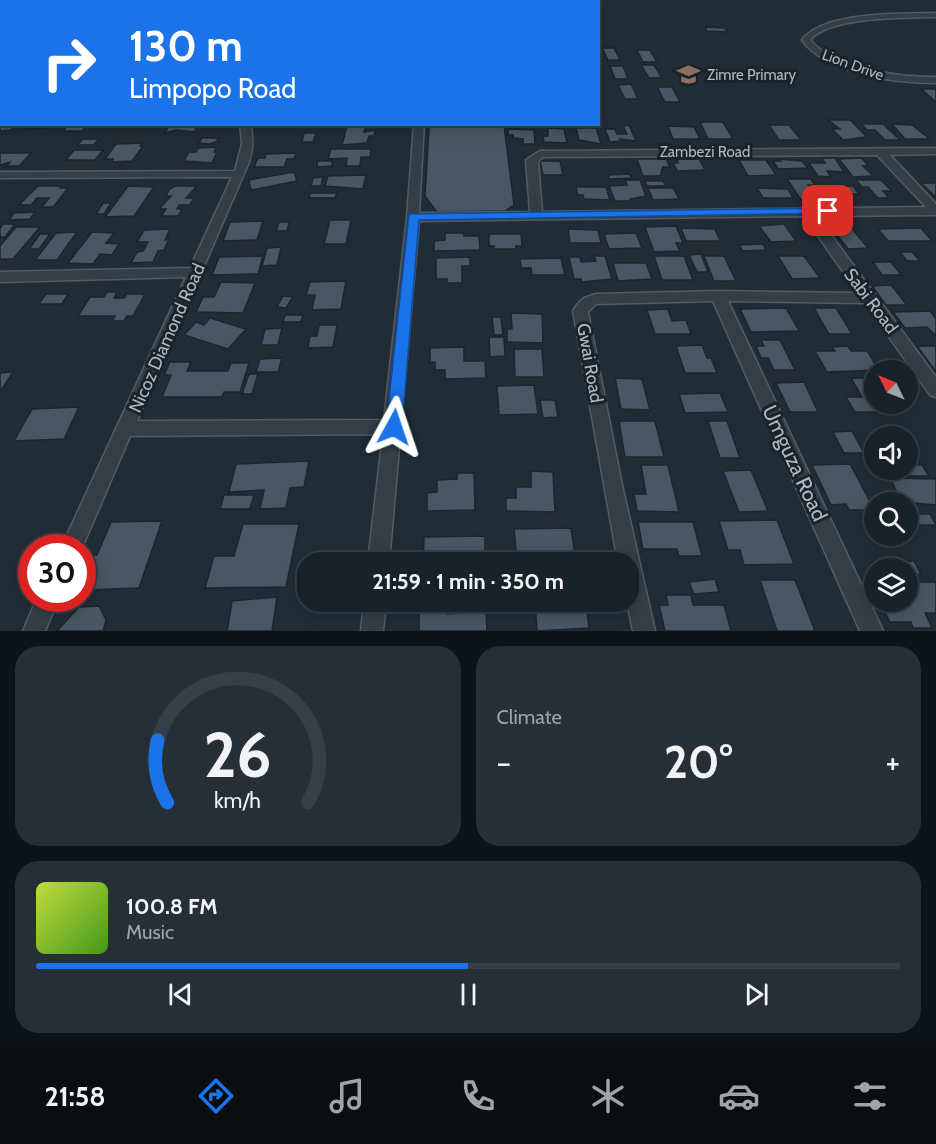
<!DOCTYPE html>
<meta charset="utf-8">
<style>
body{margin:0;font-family:Cabin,sans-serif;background:#252f35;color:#f1f3f6;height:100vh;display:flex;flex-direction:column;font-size:22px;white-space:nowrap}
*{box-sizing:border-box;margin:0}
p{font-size:20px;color:#9fa4a8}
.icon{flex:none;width:33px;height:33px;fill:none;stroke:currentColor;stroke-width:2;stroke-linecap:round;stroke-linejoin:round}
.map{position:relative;height:631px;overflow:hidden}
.details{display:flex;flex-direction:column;gap:15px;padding:15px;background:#0d1317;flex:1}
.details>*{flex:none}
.hud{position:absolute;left:0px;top:0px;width:600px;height:126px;box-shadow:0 3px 15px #0003,0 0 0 2px #363f46;background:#1a73e8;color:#fff;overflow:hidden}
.needle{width:39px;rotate:313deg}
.buttons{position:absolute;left:864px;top:360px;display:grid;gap:12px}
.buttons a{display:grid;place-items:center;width:54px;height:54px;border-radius:50%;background:#182229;box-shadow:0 3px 15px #0003,0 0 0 2px #363f46;font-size:30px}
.speed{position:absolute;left:18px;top:534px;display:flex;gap:12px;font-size:30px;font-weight:700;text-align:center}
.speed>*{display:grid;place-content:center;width:78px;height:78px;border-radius:50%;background:#182229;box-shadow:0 3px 15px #0003,0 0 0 2px #363f46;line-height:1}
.speed .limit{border:9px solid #d22;background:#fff;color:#111}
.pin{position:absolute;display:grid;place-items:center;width:51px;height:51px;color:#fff;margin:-26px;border-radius:12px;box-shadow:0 3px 9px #0006}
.me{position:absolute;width:66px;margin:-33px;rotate:5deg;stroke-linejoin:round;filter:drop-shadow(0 0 4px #0008)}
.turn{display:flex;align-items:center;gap:21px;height:126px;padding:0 30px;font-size:27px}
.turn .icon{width:78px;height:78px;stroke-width:2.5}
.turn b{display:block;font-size:42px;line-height:51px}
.big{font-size:45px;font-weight:800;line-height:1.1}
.details .card{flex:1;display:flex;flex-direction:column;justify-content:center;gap:9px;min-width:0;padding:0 21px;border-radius:24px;background:#252f35}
.details .dial{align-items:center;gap:0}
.dial svg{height:156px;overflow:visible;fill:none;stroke:#363f46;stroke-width:7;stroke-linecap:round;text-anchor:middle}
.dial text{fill:#f1f3f6;stroke:none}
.song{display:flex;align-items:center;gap:18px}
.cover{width:72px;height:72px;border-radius:9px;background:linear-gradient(135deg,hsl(70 70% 55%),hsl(100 70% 35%))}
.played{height:6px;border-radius:3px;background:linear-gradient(90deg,#1a73e8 50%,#363f46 50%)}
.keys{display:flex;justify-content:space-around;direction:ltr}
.heat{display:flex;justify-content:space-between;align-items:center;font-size:33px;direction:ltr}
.details .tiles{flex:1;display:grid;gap:15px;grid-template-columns:1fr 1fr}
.card:last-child{grid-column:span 2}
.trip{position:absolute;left:297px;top:552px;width:342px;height:60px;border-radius:24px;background:#182229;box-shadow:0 3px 15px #0003,0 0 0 2px #363f46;font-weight:800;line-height:60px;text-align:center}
.dock{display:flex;height:96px;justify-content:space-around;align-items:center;background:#0a0e10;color:#9fa4a8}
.dock .icon{width:42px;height:42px}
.dock .on{color:#1a73e8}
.dock b{font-size:27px;color:#f1f3f6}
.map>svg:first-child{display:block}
.building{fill:#485763;stroke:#1b252e;stroke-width:1.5}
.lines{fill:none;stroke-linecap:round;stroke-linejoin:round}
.minor-casing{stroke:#515c65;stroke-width:3}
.tertiary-casing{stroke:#515c65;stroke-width:3}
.minor{fill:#333e47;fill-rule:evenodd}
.tertiary{fill:#333e47;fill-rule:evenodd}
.route{fill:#1a73e8;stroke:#114b97;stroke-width:1.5}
.labels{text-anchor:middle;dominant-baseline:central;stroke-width:6;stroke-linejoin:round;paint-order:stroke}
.far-street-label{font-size:15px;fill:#adb9c4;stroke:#19232c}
.far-poi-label{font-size:15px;fill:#adb9c4;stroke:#19232c;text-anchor:start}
.street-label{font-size:18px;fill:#adb9c4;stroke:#19232c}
.near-street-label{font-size:21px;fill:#adb9c4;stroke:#19232c}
</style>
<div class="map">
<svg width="936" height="631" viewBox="0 0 936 631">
<rect width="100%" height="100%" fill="#202d37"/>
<g class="building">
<polygon points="705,27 725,28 727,32 707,31"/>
<polygon points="602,48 614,48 620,60 608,60"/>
<polygon points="637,50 650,50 657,62 643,62"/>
<polygon points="641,65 654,65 662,78 649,78"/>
<polygon points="610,66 623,66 628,79 615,79"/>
<polygon points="631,84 638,99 625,99 618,85"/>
<polygon points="657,87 672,87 680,102 665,102"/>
<polygon points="921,89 936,89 936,102"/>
<polygon points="0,115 2,124 15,124 11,130 0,131"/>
<polygon points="828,120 850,120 867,137 843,140 832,129 840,129"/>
<polygon points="700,122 723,122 733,139 708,139"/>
<polygon points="28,124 53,124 49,128 23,129"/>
<polygon points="88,124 82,131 63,131 68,124"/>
<polygon points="170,124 199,124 194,132 176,130 165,133"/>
<polygon points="861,124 883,124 900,140 885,140 875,130 867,130"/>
<polygon points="892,124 912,125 930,139 905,139"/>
<polygon points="504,125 514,205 505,211 437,212 425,196 429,127"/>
<polygon points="629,125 636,141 620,139 622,141 610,142 605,129 615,129 617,134 627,134 623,126"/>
<polygon points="769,125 789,125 801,140 779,140"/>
<polygon points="347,126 366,126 364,132 375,130 374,136 369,136 367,143 342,145"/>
<polygon points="668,126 694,127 700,139 673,139"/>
<polygon points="548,128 564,129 567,143 544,142 543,136 548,136"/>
<polygon points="576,128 596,128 601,144 579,140"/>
<polygon points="508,129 534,130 535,144 523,144 523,139 513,138 513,135 508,135"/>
<polygon points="304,133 316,133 313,142 302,142"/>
<polygon points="202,138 219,138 216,142 209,144 199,143"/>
<polygon points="83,139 99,139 94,145 77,145"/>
<polygon points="142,143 140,146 143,146 132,161 111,162 113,159 105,159 116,144"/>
<polygon points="216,147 214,152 217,152 212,163 184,161 189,152 196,152 198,148"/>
<polygon points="331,149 371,149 370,157 361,157 360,166 346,166 347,158 328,159"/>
<polygon points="74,150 103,150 95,160 66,160"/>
<polygon points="0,153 31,153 19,166 7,166 10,162 0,165"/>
<polygon points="296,153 294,159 287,159 284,167 254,167 258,158 265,158 266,154"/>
<polygon points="822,158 835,158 844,172 827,171 831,177 818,176 809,163 825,163"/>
<polygon points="862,158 868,166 863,166 873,176 853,177 839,159"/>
<polygon points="637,159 666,159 670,167 663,167 660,176 643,176"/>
<polygon points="677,159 699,159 705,170 677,171 673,163 678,163"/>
<polygon points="779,159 802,161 808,168 778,169 773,161 781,161"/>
<polygon points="739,160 766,160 776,175 748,176"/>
<polygon points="317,161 332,161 332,166 317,167"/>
<polygon points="540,161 560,161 563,175 543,175"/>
<polygon points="294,172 297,181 251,190 249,180"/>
<polygon points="629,174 632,178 609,179 608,175"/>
<polygon points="366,175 363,189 325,186 328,176"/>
<polygon points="323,177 321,186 311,186 313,178"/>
<polygon points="787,179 811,179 815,185 808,185 818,200 801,200"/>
<polygon points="625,180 640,180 646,196 630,199 630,201 615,201 609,186 627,185"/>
<polygon points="856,180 881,180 892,191 883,191 889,198 878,198 868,187 862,187"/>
<polygon points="645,181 663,181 666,186 647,186"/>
<polygon points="921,183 936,183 936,197"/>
<polygon points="38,186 62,186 60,188 68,188 53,207 42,207 49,198 37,198 31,205 19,205"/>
<polygon points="128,186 154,187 134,216 105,217"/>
<polygon points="175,186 197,186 186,198 194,198 190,205 179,205 177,209 182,209 178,216 161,216 166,209 159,209 171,196 166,196 169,190"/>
<polygon points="825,186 853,186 859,194 845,194 849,199 834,199"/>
<polygon points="576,187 606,187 610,200 584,199 583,195 578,195"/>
<polygon points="648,188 673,188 679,199 653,200"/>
<polygon points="757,188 788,189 793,198 763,198"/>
<polygon points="310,193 337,193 335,198 309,198"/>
<polygon points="103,203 111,203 104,214 96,214"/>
<polygon points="35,212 30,219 9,220 14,213"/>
<polygon points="330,220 351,220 346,244 324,244"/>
<polygon points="263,221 257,240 223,241 230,222"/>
<polygon points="279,222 289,222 287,231 276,231"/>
<polygon points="3,224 15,224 5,237 0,237 0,228"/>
<polygon points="784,224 796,241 771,242 759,226"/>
<polygon points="849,225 868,248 848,249 830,226"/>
<polygon points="676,226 683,243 676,243 680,251 654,252 645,227"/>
<polygon points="16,227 40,227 13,259 0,259 0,246"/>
<polygon points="681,228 715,229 720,241 686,241"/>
<polygon points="921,228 932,241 888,241 878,229"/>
<polygon points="170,229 165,240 169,239 164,250 158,251 153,262 131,263 137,252 143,251 148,242 137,242 144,230"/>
<polygon points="568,229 598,230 601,243 570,243"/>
<polygon points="77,232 57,260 35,260 56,233"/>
<polygon points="92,232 114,233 106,243 119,244 112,255 100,254 93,264 68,263"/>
<polygon points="445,233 464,233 464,236 479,236 480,250 434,251 434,241 445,240"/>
<polygon points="636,233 642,248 609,249 604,234"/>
<polygon points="40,234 50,234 39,249 29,249"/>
<polygon points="489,234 521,234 522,246 516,246 516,249 494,249 494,246 489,246"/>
<polygon points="763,244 766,250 743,251 739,245"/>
<polygon points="281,247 277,265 262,266 267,248"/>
<polygon points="900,252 912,252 920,261 907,261"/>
<polygon points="701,254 708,272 697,272 689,255"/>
<polygon points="263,256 258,274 212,275 219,257"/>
<polygon points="594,256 605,256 612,279 582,282 581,279 574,279 569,257 580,257 581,262 596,261"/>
<polygon points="654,256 684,256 693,280 662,280"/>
<polygon points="704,256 724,256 736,281 714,281"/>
<polygon points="778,256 804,256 820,278 792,279"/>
<polygon points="470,257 470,266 462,266 462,283 447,283 447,279 436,279 436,258"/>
<polygon points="561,258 565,275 532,275 531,268 521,268 520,259"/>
<polygon points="873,262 891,262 901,275 882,275"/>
<polygon points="613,263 646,263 652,279 618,281"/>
<polygon points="346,281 341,309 312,310 315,295 306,295 310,282"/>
<polygon points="221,282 255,283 243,313 196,312 203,297 214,297"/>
<polygon points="891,285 907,305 886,305 872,286"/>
<polygon points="107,292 117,292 114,298 124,298 127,294 145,294 133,316 127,316 124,321 112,321 115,316 78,316 90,297 104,297"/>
<polygon points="46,294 68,294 62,304 39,304"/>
<polygon points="283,296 293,297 286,308 277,307"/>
<polygon points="786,308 799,331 751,332 740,309"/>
<polygon points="814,308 836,308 852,334 829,334"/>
<polygon points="668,309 672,321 686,320 691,334 655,334 647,310"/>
<polygon points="930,311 936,319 936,336 927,327 905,328 893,312"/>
<polygon points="511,313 542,314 543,343 507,342 507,329 512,329"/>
<polygon points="285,315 303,315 301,322 283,322"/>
<polygon points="492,317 501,317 503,335 494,335"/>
<polygon points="210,318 246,329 228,349 184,335 196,322 204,325"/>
<polygon points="319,325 337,325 333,347 308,348 310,336 317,336"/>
<polygon points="282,328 278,345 261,345 265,329"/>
<polygon points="489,337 504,337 505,356 490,357"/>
<polygon points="761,340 780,340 795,370 774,370 768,358 761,358 756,346 764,346"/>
<polygon points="702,345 707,358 711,358 717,373 685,373 676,346"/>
<polygon points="848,346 851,351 867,351 879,370 827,372 815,351 835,351 832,347"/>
<polygon points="917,346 936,346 936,372"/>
<polygon points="464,347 464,361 485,361 486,378 445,379 445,370 435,370 435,362 430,362 430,348"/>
<polygon points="514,349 542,349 544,377 515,377"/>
<polygon points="282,358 278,372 256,372 260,359"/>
<polygon points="170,362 191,362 187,371 228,371 231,363 249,363 240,392 224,392 222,397 162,397 171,375 164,375"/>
<polygon points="13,372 0,392 0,373"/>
<polygon points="249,374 258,374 252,394 242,394"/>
<polygon points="615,378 642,379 650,410 621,409"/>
<polygon points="851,378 874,378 874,404 893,404 898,412 855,412 846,397 862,397"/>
<polygon points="804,382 818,412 790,412 776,383"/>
<polygon points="534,385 538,414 499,415 497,386"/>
<polygon points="720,393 728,412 685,413 679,394"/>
<polygon points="540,400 555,400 558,417 543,418"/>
<polygon points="79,407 64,439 14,441 32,409"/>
<polygon points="619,421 655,421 664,457 625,457"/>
<polygon points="708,421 727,421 740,458 720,458"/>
<polygon points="852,431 864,453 844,453 833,432"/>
<polygon points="309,461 304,487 290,488 286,508 260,509 264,490 229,492 236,464"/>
<polygon points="850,464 874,509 874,510 849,510 846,504 831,505 812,465"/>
<polygon points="641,465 668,465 679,512 637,511 634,494 646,494"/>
<polygon points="908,465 922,465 929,476 890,476 886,470 908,470"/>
<polygon points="751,470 768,511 739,512 723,471"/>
<polygon points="531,471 553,472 555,512 506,511 506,498 516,498 516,487 531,487"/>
<polygon points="457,473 474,473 475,510 427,511 427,493 437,492 437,480 457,479"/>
<polygon points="890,478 936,479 936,505 902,502"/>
<polygon points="224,495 254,495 250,509 220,509"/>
<polygon points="908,514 930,514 936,525 908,525"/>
<polygon points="777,520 794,564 744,565 740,550 728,550 719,521"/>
<polygon points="162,521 139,588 82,590 82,556 97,555 111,522"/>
<polygon points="638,522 693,522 702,556 679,556 677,549 643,549"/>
<polygon points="243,524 299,524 286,587 205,588 214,556 234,556"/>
<polygon points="571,528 576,562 517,562 514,529"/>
<polygon points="485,536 485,562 423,562 424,537"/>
<polygon points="914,561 921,574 908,575 908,568 875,568 872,562"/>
<polygon points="715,579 719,592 694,594 689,582"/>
<polygon points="760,580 795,580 815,631 777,631"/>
<polygon points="908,582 936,582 936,613 925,613 932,628 913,628 911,622 890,622 880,602 908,602"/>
<polygon points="666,595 691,595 693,605 724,605 731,631 665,631 659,605 668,605"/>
<polygon points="277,597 272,631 227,631 232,601"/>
<polygon points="535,602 586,602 589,628 537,631"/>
<polygon points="447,604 447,614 486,612 487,631 419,631 419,606"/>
<polygon points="99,606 106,620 103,631 57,631 79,607"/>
</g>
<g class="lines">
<defs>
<g id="minor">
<polygon points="263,0 272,0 273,2 264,2"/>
<path d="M 936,13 L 936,17 C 906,18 830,16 810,40 C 836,70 899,77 936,77 L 936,83 C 895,83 828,75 802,40 C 824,11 901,14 936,13 Z"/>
<polygon points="0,28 2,28 0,33"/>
<rect x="0" y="102" width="2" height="6"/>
<path d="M 240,124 L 250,124 C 254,138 253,149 249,162 L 137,421 L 384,420 L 407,217 L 414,124 L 424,124 L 419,213 L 530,212 L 526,160 L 540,151 L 936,148 L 936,154 L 890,155 L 936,204 L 936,215 L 817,216 L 936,377 L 936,397 L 930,395 L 865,303 L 728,301 L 883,631 L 860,631 L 713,301 L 596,304 L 588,312 L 622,485 L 655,631 L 633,631 L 627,602 L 628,602 L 628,562 L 618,562 L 573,311 C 579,300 584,297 596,294 L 718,291 L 858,293 L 804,216 L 419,221 L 389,562 L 368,562 L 383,434 L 130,436 L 82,548 L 61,548 L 186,277 L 0,282 L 0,272 L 190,268 L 232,177 L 0,178 L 0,172 L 235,171 L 242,144 ZM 877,155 L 926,207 L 542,212 L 538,161 L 543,157 Z"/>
<polygon points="37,598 59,598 45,631 23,631"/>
<polygon points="364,602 386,602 383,631 361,631"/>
</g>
<polygon id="tertiary" points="277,0 291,0 276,2"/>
</defs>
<use href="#minor" class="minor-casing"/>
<use href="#tertiary" class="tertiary-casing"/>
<use href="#minor" class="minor"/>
<use href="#tertiary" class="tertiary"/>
</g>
<polygon class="route" points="828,208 834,211 832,213 419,220 402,427 399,432 388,432 386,427 409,214"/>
<defs>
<symbol id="school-bare" viewBox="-9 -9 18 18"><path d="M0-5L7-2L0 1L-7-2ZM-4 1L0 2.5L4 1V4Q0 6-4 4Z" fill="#8d6e63" stroke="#19232c" stroke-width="2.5" paint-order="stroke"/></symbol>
</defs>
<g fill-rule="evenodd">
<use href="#school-bare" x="672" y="58" width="33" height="33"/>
</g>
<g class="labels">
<g class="far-street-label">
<text transform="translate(853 65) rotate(20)">Lion Drive</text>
<text x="705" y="152">Zambezi Road</text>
</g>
<g class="far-poi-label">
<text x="707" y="75">Zimre Primary</text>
</g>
<g class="street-label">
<text transform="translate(871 301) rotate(53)">Sabi Road</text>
<text transform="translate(167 338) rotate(-66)">Nicoz Diamond Road</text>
<text transform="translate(590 363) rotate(80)">Gwai Road</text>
</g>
<g class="near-street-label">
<text transform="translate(795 463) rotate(65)">Umguza Road</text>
</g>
</g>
</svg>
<div class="buttons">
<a><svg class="needle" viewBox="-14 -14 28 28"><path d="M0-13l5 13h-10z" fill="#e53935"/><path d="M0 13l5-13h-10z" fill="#9fa4a8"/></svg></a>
<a><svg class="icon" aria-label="sound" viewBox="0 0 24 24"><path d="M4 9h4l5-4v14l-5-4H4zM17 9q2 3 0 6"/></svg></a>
<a><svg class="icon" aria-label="search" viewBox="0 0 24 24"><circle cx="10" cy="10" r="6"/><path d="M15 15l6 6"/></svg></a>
<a><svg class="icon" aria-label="layers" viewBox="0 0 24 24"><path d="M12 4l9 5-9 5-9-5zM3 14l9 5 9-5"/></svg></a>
</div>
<div class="speed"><div class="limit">30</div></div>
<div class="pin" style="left:828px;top:211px;background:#d93025"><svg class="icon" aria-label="arrive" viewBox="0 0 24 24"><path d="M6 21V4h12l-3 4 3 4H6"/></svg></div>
<svg class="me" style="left:394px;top:427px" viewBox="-20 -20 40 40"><path d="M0-17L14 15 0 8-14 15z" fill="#1a73e8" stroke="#fff" stroke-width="4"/></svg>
<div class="trip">21:59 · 1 min · 350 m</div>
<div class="hud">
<div class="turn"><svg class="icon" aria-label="right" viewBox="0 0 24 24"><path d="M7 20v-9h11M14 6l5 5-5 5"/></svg><div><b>130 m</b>Limpopo Road</div></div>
</div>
</div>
<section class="details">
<div class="tiles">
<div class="card dial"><svg viewBox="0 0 100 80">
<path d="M14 69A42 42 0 1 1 86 69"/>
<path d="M14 69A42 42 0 0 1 9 37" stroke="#1a73e8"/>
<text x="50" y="56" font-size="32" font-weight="700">26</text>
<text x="50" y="72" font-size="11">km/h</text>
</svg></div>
<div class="card"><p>Climate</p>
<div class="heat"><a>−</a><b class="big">20°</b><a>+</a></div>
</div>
<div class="card">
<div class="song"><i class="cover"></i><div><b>100.8 FM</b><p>Music</p></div></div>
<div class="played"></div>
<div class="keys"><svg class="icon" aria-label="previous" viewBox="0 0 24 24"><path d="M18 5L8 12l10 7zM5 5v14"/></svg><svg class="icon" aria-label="pause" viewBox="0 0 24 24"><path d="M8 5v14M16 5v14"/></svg><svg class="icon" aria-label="next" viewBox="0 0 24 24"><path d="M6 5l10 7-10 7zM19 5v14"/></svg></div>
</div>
</div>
</section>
<nav class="dock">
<b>21:58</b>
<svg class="icon on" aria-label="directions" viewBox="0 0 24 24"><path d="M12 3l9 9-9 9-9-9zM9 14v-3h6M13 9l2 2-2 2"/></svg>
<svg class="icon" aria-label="music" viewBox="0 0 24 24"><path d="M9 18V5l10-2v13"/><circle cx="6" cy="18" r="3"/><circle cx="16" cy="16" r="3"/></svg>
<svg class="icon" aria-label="phone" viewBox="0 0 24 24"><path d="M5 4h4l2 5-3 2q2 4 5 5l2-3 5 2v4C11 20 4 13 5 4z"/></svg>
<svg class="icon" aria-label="climate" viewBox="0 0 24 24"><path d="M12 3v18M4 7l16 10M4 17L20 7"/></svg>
<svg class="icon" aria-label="car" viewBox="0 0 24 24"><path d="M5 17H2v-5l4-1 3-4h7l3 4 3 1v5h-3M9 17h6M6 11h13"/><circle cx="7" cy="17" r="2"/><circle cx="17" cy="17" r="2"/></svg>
<svg class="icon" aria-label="filters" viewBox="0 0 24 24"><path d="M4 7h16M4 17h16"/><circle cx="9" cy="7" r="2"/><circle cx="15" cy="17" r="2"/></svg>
</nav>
